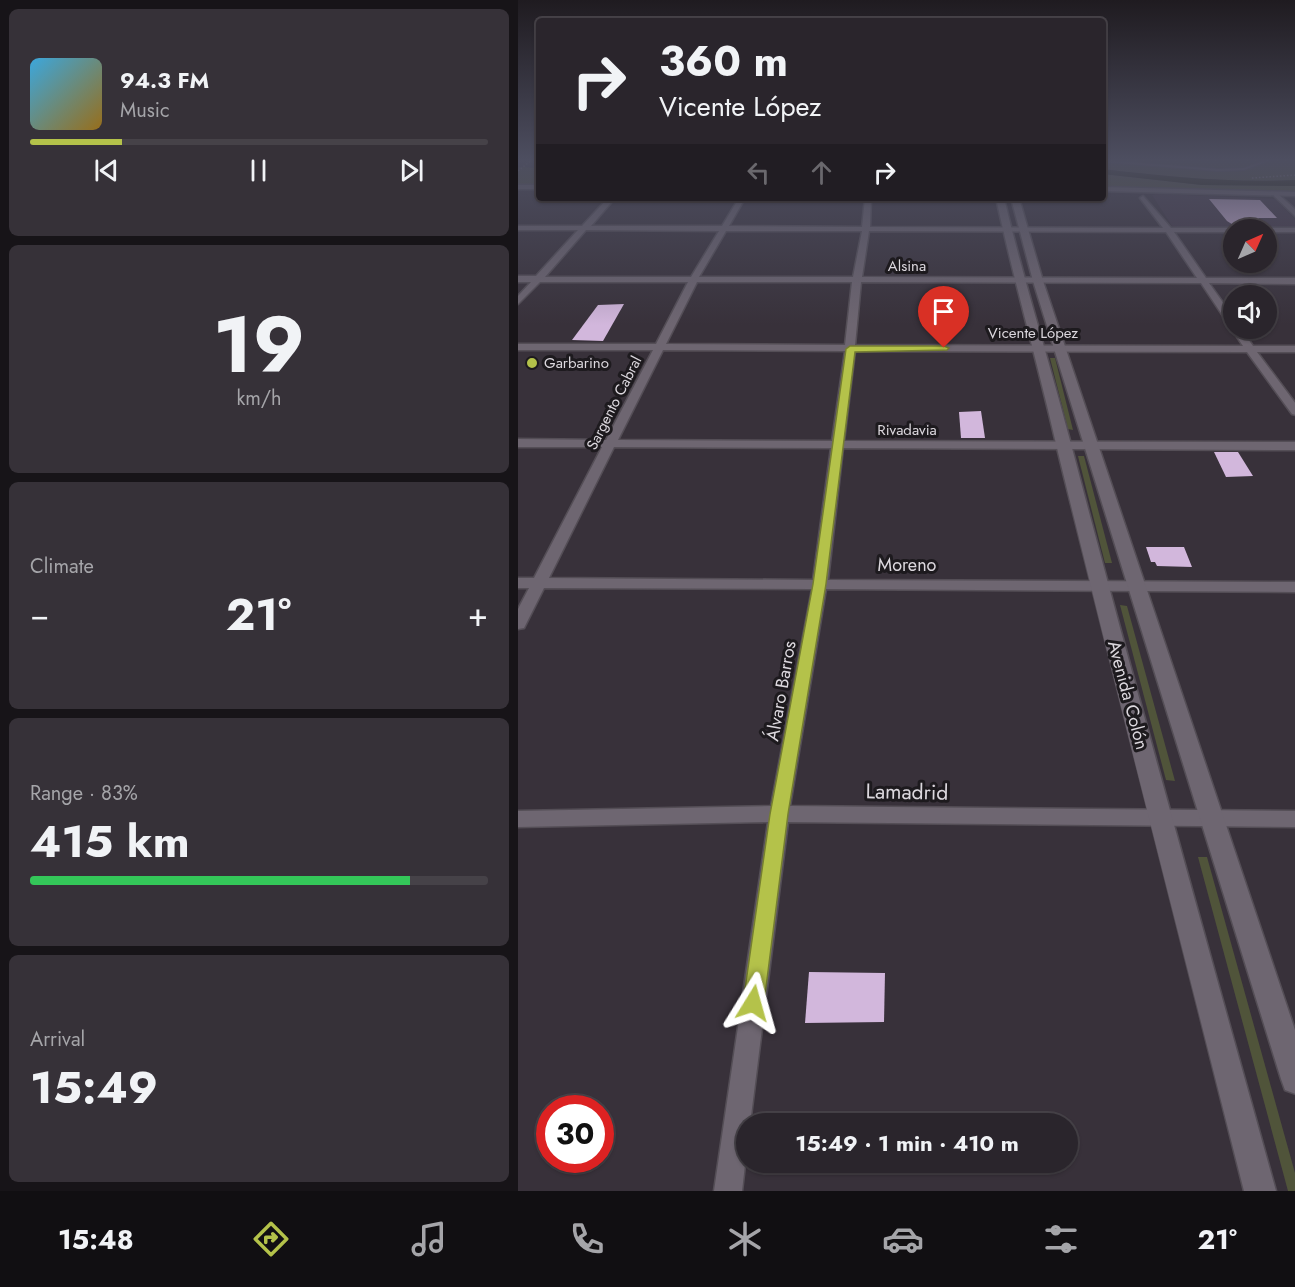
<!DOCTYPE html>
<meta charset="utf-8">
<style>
body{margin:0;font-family:Jost,sans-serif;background:#363138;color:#f1f3f6;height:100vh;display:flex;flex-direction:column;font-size:22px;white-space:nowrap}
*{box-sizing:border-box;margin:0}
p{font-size:20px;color:#a5a5a9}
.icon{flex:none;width:33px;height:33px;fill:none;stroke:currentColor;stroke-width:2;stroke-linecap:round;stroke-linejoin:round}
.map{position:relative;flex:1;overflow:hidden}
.side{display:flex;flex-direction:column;gap:9px;padding:9px;background:#171418;width:518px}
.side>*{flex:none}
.banner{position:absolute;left:18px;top:18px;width:570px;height:183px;border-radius:6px;box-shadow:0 2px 4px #0004,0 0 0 2px #464248;background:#2a252c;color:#f1f3f6;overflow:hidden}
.needle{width:39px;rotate:45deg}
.buttons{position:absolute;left:705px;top:219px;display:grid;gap:12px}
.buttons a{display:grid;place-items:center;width:54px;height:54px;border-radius:50%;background:#2a252c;box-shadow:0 2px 4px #0004,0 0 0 2px #464248;font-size:30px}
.speed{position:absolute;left:18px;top:1095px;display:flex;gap:12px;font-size:30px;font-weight:700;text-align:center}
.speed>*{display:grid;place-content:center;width:78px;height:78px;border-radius:50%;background:#2a252c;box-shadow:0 2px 4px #0004,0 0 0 2px #464248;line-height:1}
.speed .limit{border:9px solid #d22;background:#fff;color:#111}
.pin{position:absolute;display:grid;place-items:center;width:51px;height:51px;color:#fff;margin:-62px -26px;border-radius:50% 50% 50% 0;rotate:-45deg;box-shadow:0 0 6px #0007}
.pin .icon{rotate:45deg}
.me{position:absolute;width:66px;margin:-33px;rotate:8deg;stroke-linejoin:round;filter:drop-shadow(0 0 4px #0008)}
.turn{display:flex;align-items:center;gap:21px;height:126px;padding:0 24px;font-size:27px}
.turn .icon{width:78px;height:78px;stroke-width:2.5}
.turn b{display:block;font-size:42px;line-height:51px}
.lanes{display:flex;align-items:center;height:57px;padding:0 24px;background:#0003;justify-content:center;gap:30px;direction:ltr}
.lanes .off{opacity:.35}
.big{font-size:45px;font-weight:700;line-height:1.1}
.side .widget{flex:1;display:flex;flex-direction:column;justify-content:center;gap:9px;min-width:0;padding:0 21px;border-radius:9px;background:#363138}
.side .dial{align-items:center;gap:0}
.dial b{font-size:78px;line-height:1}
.song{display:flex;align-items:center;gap:18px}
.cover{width:72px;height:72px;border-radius:9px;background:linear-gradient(135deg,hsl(200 70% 55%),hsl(40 70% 35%))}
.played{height:6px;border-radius:3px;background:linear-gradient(90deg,#b4c24a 20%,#464248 20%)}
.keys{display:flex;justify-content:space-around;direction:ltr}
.heat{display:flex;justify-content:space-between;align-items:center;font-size:33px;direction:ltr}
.charge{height:9px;border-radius:4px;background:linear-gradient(90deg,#34c759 83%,#464248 0)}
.trip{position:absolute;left:218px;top:1113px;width:342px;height:60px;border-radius:30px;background:#2a252c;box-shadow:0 2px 4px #0004,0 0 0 2px #464248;font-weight:700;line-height:60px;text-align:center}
.tab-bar{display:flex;height:96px;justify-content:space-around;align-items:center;background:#110f12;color:#a5a5a9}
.tab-bar .icon{width:42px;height:42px}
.tab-bar .on{color:#b4c24a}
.tab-bar b{font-size:27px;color:#f1f3f6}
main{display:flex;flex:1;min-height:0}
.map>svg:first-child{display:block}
.built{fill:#413645}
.green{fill:#50543a}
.water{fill:#171a00}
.building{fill:#d2b7dc}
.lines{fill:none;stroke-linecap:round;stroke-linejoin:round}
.lane-casing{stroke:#544e56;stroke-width:2}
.street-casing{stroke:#544e56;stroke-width:3}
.secondary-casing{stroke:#544e56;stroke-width:3}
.path{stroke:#8a848c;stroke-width:1.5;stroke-dasharray:1.5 2;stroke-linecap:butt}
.lane{fill:#6e6671;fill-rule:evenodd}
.street{fill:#6e6671;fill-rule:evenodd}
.secondary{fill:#6e6671;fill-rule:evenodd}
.route{fill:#b4c24a;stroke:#757e30;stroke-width:1.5}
.poi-dot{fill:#b4c24a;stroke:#1d1a1e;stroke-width:2}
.labels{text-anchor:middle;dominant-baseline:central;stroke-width:6;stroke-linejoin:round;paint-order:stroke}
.far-street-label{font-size:15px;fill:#dcd8de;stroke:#1d1a1e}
.far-poi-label{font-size:15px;fill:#dcd8de;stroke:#1d1a1e;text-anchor:start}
.street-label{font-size:18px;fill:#dcd8de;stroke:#1d1a1e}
.near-street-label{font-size:21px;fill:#dcd8de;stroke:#1d1a1e}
</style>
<main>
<section class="side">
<div class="widget">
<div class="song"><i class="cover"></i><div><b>94.3 FM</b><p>Music</p></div></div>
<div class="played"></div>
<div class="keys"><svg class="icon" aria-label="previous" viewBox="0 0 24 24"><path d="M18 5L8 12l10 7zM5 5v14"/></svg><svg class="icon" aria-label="pause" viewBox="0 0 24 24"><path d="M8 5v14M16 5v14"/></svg><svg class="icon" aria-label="next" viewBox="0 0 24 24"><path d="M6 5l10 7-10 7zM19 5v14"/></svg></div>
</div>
<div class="widget dial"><b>19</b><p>km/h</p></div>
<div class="widget"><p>Climate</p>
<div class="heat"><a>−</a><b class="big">21°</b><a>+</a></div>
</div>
<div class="widget"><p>Range · 83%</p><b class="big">415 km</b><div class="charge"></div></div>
<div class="widget"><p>Arrival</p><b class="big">15:49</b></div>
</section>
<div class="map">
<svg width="778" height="1191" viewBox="0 0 778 1191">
<rect width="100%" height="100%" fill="#38313a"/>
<polygon class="built" points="640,194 757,199 777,219 777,228 663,228 654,226 634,195"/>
<g class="green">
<path d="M 585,158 L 777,158 L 777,180 C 713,183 650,177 585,169 Z"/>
<polygon points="0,167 21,168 21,186 0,186"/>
<polygon points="585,174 684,185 777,186 777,192 752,193 585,188"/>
<polygon points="532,358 537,358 555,430 550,429"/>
<polygon points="560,456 566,456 594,563 587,563"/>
<polygon points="602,605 609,606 657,781 648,780"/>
<polygon points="680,857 689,857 777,1173 777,1191 770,1191"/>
</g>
<path class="water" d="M 585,169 C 650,177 713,183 777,180 L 777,186 L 684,185 L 585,174 Z"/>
<g class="building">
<polygon points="691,199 742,200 759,218 740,218 747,226 717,226 709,221"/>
<polygon points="106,304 85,341 54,340 80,305"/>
<polygon points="463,411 467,438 443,438 441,412"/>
<polygon points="696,452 720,452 735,476 708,477"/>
<polygon points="628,547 666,547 674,567 639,566 637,562 633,562"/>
<polygon points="291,972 367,973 366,1022 287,1023"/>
</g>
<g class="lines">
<defs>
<polygon id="lane" points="754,158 759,158 726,170 700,171 585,162 585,160 700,169 726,168"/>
<g id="street">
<polygon points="756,194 760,194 778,210 778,217 756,196"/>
<path d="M 625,196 L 653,228 L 719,228 L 716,232 L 656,232 L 688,278 L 778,278 L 778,284 L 691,283 L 716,318 L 716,328 L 722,328 L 735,346 L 778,346 L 778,352 L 739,352 L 778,404 L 778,415 L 774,414 L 729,352 L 337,351 L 326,441 L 778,442 L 778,450 L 325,448 L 310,580 L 778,582 L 778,592 L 308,589 L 272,806 L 778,811 L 778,827 L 270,822 L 232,1124 L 228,1124 L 228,1156 L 224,1191 L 196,1191 L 250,822 L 0,827 L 0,811 L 253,806 L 294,589 L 26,588 L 6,628 L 0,629 L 0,609 L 11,588 L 0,588 L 0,578 L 16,578 L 84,447 L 0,447 L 0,439 L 88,440 L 135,350 L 0,350 L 0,344 L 138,344 L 170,282 L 22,282 L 0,304 L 0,296 L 13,282 L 0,282 L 0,276 L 18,276 L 60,230 L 0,230 L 0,226 L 64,226 L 90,198 L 97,198 L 73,226 L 204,226 L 221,198 L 227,198 L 211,226 L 344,227 L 347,198 L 353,198 L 352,227 L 645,228 L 622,198 ZM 68,230 L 201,231 L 173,277 L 27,277 ZM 208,231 L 344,231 L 335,277 L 181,277 ZM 351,231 L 648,232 L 679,278 L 344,277 ZM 179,282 L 334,282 L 327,345 L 148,344 ZM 343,282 L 683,283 L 725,346 L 337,345 ZM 145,350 L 327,351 L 314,441 L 100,440 ZM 96,447 L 313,448 L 295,580 L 31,578 Z"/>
<polygon points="748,228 778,228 778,232 748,232 748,230 745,230"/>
</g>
<g id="secondary">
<rect x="0" y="185" width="21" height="4"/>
<polygon points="585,187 778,192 778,196 585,191"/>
<path d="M 478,198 L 486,198 C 506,282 532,364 554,448 C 619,696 689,943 758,1191 L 726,1191 C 663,943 599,696 539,448 C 520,364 496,282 478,198 Z"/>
<polygon points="493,198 501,198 525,281 778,1033 778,1094 767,1090 763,1079 515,281"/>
</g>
</defs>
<use href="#lane" class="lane-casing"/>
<use href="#street" class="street-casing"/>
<use href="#secondary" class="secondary-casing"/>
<g class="path">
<polyline points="0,171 16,158"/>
<polyline points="734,178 778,175"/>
</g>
<use href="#lane" class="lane"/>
<use href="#street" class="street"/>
<use href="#secondary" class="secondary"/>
</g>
<linearGradient id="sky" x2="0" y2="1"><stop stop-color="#1f1b20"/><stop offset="0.49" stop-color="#4d4e60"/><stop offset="1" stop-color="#4d4e60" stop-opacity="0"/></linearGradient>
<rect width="778" height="325" fill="url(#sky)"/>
<polygon class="route" points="426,346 431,348 429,350 337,352 308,584 270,814 246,1003 243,1010 235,1013 228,1010 225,1003 252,814 295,584 328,349 332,346"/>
<circle class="poi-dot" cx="14" cy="363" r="6"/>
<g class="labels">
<g class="far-street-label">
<text x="389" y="266">Alsina</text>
<text x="515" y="333">Vicente López</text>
<text transform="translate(96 403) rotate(-63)">Sargento Cabral</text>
<text x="389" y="430">Rivadavia</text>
</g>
<g class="far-poi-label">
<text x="26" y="363">Garbarino</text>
</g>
<g class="street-label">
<text x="389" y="565">Moreno</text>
<text transform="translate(263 691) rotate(-80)">Álvaro Barros</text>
<text transform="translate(610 695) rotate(75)">Avenida Colón</text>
</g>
<g class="near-street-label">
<text transform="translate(389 792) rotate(1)">Lamadrid</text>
</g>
</g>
</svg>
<div class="buttons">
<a><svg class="needle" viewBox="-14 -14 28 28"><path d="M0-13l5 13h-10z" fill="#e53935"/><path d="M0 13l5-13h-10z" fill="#a5a5a9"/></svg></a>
<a><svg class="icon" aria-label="sound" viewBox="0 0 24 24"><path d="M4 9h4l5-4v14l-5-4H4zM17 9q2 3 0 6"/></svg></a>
</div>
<div class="speed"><div class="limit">30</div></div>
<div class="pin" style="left:426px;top:348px;background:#d93025"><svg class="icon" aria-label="arrive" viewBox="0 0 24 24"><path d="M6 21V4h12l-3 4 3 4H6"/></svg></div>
<svg class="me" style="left:235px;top:1003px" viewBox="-20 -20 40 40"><path d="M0-17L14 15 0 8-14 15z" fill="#b4c24a" stroke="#fff" stroke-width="4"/></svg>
<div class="trip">15:49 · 1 min · 410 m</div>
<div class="banner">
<div class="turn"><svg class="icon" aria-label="right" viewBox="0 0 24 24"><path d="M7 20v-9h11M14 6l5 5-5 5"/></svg><div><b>360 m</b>Vicente López</div></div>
<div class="lanes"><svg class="icon off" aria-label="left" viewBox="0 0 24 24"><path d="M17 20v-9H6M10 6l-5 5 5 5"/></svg><svg class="icon off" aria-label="ahead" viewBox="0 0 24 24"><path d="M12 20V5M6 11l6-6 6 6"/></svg><svg class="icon" aria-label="right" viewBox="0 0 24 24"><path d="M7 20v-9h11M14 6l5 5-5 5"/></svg></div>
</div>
</div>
</main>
<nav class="tab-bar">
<b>15:48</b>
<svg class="icon on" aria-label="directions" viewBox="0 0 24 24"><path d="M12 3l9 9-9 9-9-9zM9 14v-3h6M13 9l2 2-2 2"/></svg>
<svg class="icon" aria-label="music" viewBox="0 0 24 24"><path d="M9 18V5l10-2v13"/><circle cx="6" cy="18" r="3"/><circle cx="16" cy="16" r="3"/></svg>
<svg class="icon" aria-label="phone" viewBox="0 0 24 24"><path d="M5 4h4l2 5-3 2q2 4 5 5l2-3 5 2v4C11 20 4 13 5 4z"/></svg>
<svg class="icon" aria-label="climate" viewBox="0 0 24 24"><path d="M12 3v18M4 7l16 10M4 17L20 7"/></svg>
<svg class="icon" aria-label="car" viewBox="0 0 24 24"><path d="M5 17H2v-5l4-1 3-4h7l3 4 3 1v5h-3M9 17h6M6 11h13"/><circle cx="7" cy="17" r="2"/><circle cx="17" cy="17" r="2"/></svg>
<svg class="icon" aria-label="filters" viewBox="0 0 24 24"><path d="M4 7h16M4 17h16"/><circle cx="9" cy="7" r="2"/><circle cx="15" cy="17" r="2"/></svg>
<b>21°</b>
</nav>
